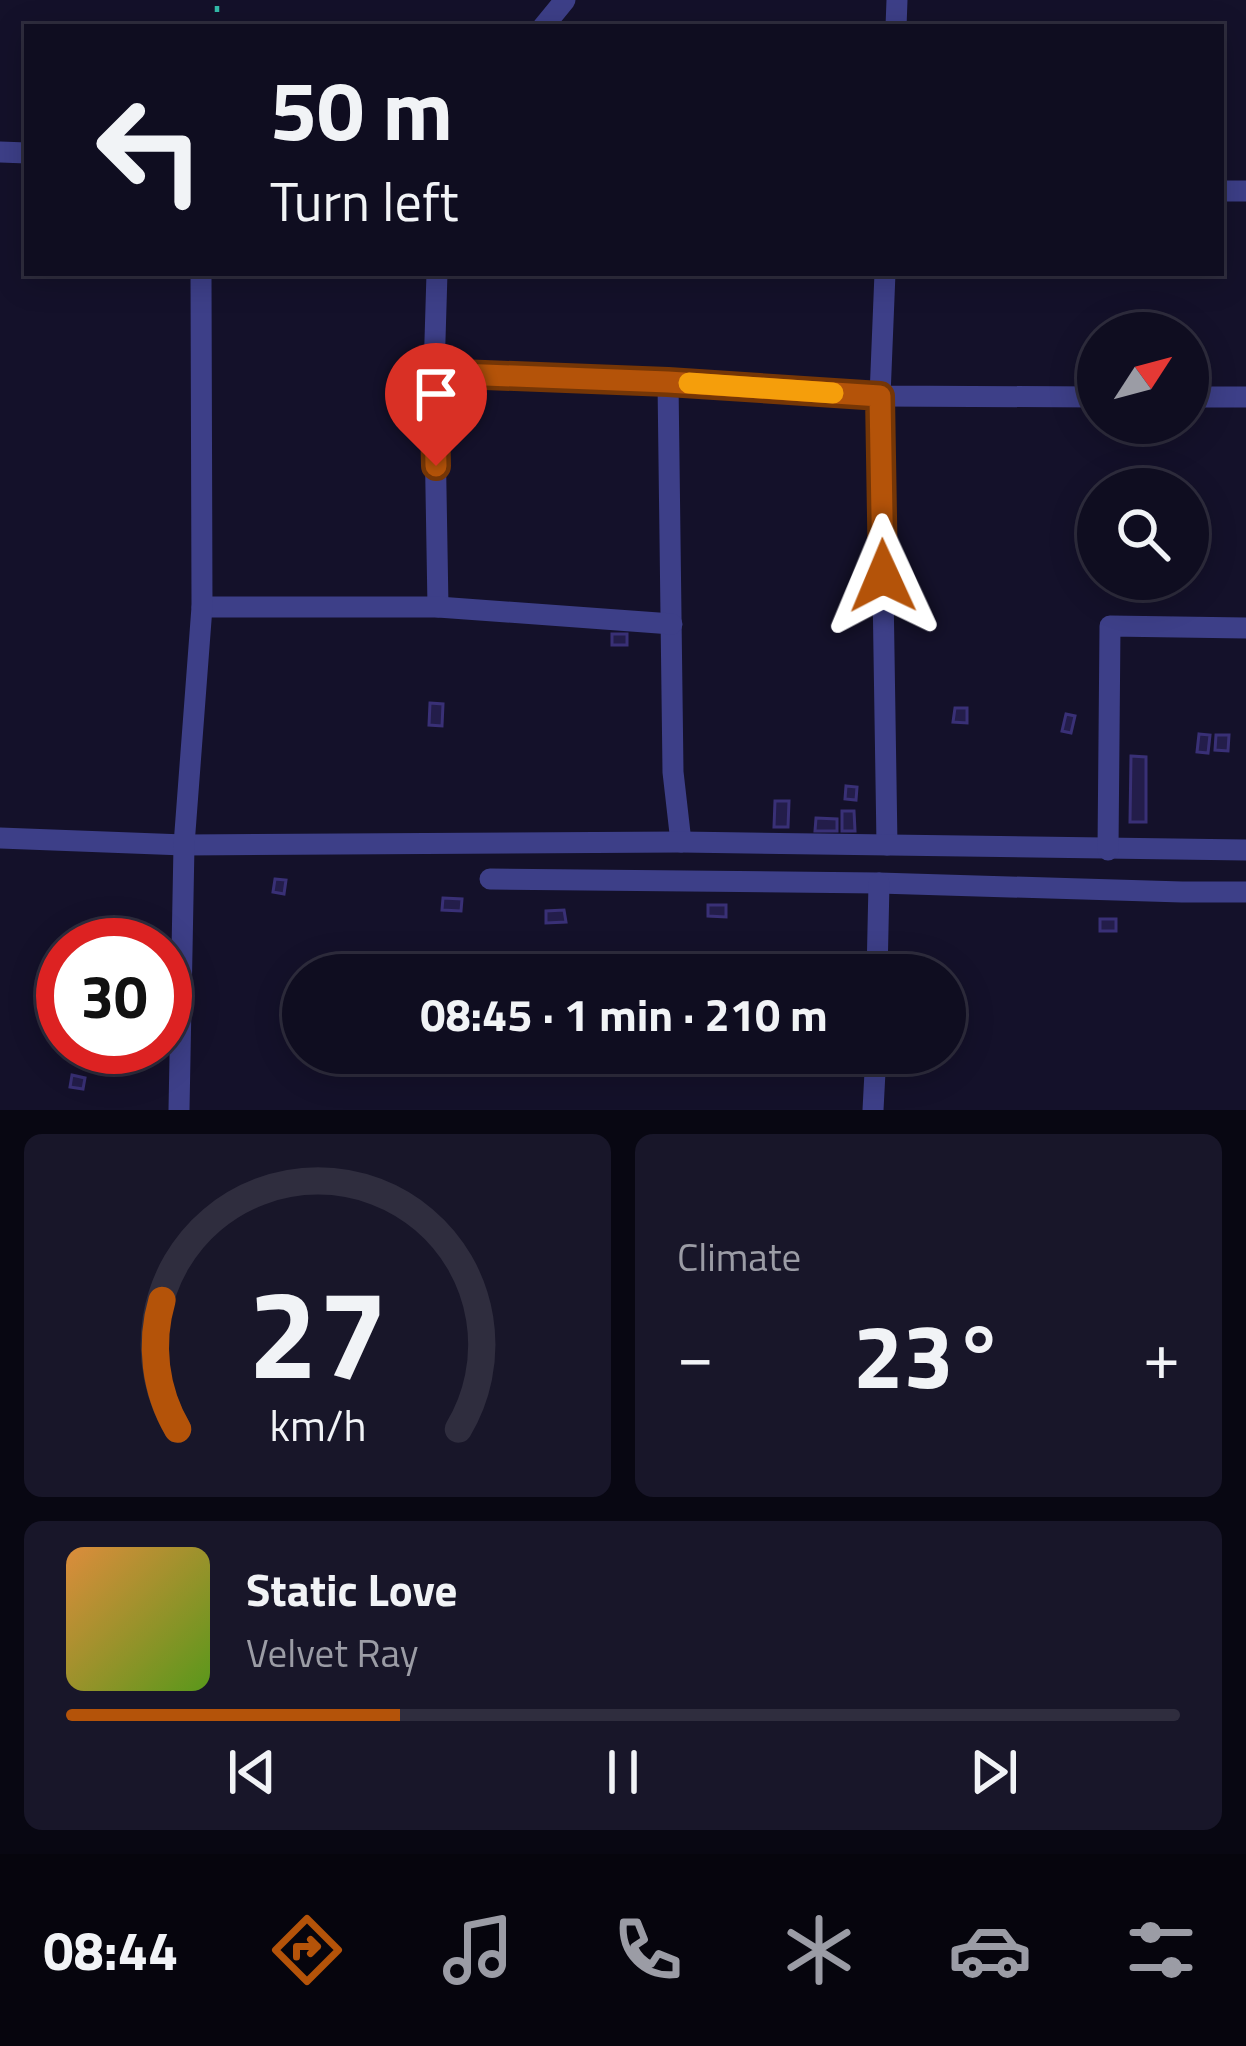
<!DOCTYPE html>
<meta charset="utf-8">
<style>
body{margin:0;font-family:"Titillium Web",sans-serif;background:#181629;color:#f1f3f6;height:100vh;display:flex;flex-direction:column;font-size:45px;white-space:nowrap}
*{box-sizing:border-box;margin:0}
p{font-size:39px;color:#9b9ca5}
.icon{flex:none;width:66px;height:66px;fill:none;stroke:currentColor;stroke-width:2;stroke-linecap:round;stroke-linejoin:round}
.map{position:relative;height:1110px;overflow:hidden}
.panel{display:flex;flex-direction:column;gap:24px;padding:24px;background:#080712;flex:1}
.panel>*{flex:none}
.hud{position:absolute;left:24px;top:24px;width:1200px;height:252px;border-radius:0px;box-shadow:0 6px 30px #0003,0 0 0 3px #2f2d3e;background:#0f0d20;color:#f1f3f6;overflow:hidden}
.needle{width:78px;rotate:54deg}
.controls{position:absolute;left:1077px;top:312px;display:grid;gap:24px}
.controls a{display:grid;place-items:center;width:132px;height:132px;border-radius:50%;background:#0f0d20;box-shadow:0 6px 30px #0003,0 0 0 3px #2f2d3e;font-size:60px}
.speed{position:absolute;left:36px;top:918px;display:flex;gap:24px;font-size:60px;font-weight:700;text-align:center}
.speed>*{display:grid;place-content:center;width:156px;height:156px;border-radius:50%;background:#0f0d20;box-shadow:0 6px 30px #0003,0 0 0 3px #2f2d3e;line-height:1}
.speed .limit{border:18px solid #d22;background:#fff;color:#111}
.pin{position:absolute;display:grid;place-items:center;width:102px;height:102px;color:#fff;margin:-123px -51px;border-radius:50% 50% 50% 0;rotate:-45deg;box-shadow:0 0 12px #0007}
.pin .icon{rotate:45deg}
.me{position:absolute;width:132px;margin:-66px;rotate:359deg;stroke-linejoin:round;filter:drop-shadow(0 0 9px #0008)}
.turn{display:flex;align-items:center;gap:42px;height:252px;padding:0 48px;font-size:54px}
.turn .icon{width:156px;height:156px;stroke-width:2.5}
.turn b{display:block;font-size:84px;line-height:102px}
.big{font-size:90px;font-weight:700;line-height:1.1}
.panel .card{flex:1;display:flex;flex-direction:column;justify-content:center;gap:18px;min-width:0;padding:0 42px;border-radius:18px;background:#181629}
.panel .dial{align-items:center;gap:0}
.dial svg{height:312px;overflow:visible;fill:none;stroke:#2f2d3e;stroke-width:7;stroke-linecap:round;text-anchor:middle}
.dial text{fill:#f1f3f6;stroke:none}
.song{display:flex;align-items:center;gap:36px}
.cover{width:144px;height:144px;border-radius:18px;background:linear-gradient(135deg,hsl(30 70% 55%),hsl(90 70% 35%))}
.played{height:12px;border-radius:6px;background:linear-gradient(90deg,#b45309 30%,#2f2d3e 30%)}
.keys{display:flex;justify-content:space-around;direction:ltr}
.heat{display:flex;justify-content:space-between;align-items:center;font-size:66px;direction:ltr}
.panel .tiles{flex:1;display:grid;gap:24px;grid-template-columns:1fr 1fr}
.card:last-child{grid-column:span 2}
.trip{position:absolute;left:282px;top:954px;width:684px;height:120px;border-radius:60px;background:#0f0d20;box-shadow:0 6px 30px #0003,0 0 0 3px #2f2d3e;font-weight:700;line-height:120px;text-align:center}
.menu{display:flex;height:192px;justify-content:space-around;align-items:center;background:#06050d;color:#9b9ca5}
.menu .icon{width:84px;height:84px}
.menu .active{color:#b45309}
.menu b{font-size:54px;color:#f1f3f6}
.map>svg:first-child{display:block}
.building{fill:#231d4a;stroke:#393076;stroke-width:3}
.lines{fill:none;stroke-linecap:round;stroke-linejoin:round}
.path{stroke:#32baa9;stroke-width:4.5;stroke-dasharray:6 9;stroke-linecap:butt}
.street{stroke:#3d3f88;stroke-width:21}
.route-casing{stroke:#753606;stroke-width:30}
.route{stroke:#b45309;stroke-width:21}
.slow{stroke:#f59e0b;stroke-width:21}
</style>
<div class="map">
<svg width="1246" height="1110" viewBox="0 0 1246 1110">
<rect width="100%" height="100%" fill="#14112a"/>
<g class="building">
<rect x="612" y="634" width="15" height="11"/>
<polygon points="430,703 443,704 442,726 429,725"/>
<polygon points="955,708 967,708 967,723 953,722"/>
<polygon points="1066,714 1075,716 1071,733 1062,731"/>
<polygon points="1199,734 1210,735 1208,753 1197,752"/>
<polygon points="1216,735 1229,735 1228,751 1215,750"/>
<polygon points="1131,756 1146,757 1146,822 1130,822"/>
<polygon points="846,786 857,787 856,800 845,799"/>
<polygon points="775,801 789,801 788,827 774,827"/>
<polygon points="842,811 854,811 855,831 842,831"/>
<polygon points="816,818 837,819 837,831 815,831"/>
<polygon points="275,879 286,880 284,894 273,892"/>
<polygon points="443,898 462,899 461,911 442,910"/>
<polygon points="708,905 726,905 726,917 708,916"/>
<polygon points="564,910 566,922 546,923 546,911"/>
<rect x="1100" y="919" width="16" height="12"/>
<polygon points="72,1075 85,1078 83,1089 70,1087"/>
</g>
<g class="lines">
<polyline class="path" points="217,27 217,0"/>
<g class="street">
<polyline points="543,27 565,0"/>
<polyline points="896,27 897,0"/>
<polyline points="0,152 27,153"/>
<polyline points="1221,191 1246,191"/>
<polyline points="437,273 434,373 438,607"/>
<polyline points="885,273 880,396 887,845"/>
<polyline points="434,373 668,382 880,396 1098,397"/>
<polyline points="668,382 673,772 681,842"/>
<polyline points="1188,397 1246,397"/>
<polyline points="202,607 438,607 672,624"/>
<polyline points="0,838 184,845 681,842 1246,850"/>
<polyline points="1108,850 1110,626 1246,628"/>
<polyline points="490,879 879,883 1182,892 1246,892"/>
<polyline points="877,975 879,883"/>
<polyline points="179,1110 184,845 202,607 201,273"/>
<polyline points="873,1110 876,1053"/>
</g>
</g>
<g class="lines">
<defs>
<polyline id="route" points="436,466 434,373 668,382 880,396 883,576"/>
</defs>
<use href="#route" class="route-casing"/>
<use href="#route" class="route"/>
<polyline class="slow" points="689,383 833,393"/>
</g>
</svg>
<div class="controls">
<a><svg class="needle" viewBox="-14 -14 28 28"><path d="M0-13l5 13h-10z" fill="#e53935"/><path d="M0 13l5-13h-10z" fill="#9b9ca5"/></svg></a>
<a><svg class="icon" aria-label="search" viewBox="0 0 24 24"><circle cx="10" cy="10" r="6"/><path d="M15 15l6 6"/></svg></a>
</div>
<div class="speed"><div class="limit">30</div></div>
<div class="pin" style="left:436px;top:466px;background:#d93025"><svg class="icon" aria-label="arrive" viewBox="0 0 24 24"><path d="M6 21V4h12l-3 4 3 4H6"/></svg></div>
<svg class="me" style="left:883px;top:576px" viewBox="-20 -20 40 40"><path d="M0-17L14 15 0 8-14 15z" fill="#b45309" stroke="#fff" stroke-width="4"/></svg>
<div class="trip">08:45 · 1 min · 210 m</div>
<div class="hud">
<div class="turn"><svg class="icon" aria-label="left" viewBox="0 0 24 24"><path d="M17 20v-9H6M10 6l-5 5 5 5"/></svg><div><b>50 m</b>Turn left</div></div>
</div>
</div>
<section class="panel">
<div class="tiles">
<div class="card dial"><svg viewBox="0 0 100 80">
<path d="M14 69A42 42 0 1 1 86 69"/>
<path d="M14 69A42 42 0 0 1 10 36" stroke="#b45309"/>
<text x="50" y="56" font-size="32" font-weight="700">27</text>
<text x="50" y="72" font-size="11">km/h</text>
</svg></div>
<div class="card"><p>Climate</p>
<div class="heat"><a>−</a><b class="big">23°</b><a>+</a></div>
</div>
<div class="card">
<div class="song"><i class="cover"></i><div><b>Static Love</b><p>Velvet Ray</p></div></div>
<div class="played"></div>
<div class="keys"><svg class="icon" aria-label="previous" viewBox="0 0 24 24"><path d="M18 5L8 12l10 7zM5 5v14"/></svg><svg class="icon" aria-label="pause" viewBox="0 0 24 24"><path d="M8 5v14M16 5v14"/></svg><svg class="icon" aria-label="next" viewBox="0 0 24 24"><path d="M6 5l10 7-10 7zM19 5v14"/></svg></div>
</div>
</div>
</section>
<nav class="menu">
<b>08:44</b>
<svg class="icon active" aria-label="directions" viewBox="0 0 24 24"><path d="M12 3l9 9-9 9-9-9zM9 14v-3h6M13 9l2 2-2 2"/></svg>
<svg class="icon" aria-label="music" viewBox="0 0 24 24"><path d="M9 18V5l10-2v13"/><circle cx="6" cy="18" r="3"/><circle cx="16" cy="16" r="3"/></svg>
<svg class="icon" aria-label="phone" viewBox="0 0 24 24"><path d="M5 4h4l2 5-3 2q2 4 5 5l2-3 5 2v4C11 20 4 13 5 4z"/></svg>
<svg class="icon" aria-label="climate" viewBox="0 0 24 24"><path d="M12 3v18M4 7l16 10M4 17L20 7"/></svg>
<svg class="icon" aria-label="car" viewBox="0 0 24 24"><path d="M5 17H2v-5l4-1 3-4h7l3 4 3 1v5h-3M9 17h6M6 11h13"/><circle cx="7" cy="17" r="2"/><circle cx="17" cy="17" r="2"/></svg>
<svg class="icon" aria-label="filters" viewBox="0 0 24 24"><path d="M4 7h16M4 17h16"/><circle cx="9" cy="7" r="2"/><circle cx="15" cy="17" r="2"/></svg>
</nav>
